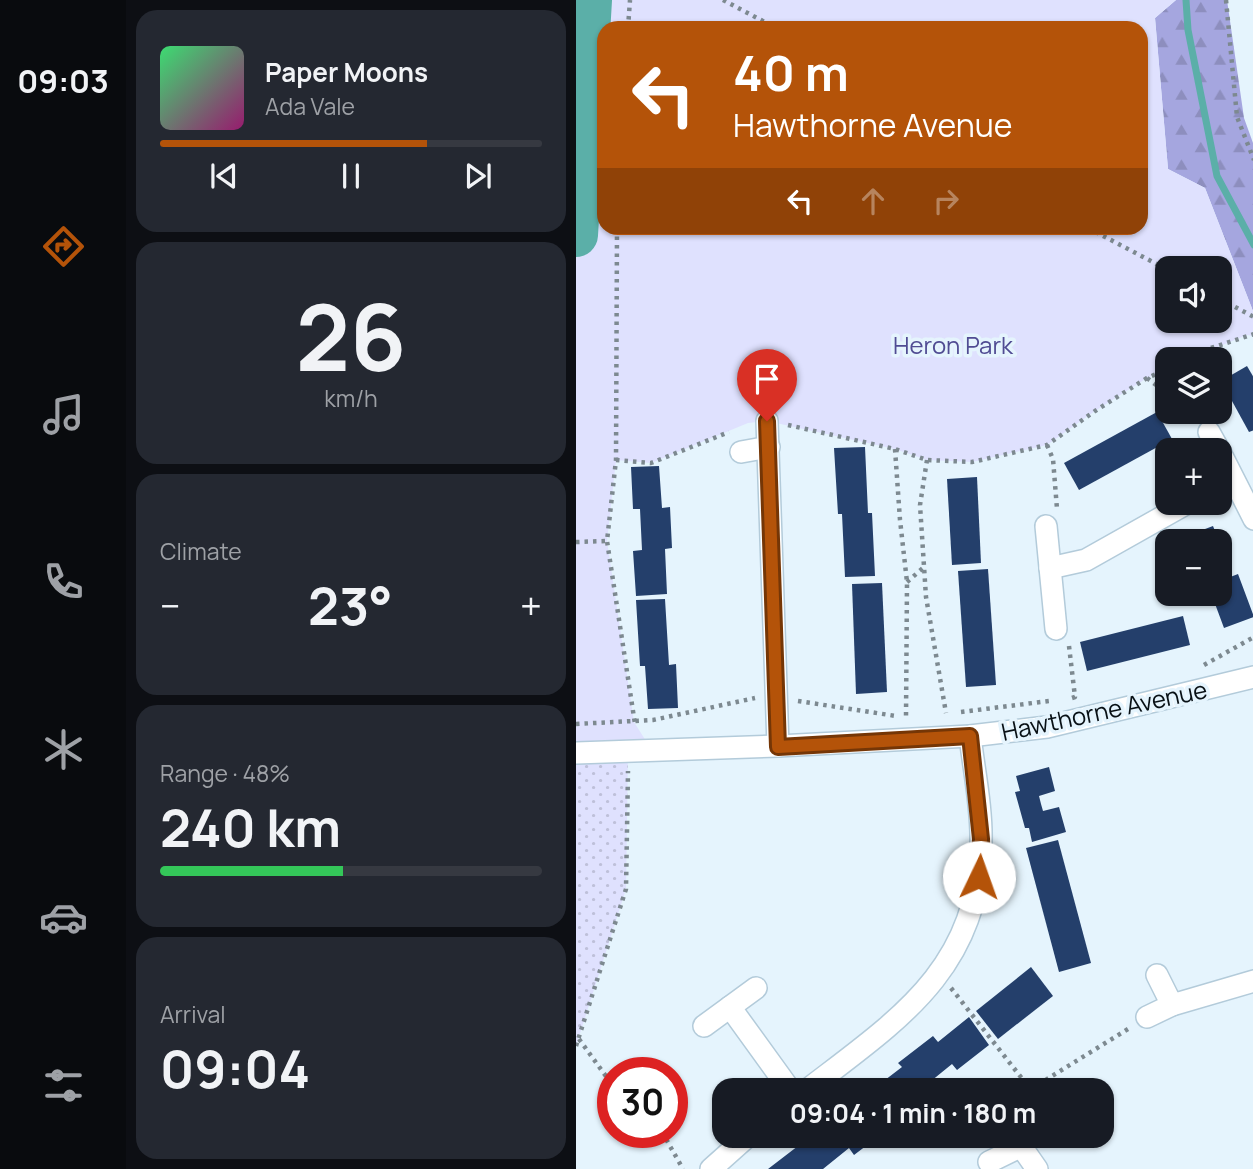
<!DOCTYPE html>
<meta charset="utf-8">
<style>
body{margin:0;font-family:Manrope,sans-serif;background:#242831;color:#f1f3f6;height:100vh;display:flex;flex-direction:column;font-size:26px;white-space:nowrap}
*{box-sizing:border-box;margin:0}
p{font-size:23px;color:#9ea1a6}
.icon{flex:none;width:38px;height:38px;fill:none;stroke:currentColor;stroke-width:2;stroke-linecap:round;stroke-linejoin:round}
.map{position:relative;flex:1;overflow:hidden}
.details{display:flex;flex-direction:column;gap:10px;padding:10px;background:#0d0f14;width:450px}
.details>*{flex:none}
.hud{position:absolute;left:21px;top:21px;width:551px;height:214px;border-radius:21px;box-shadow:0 2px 5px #0004;background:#b45309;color:#fff;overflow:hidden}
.tools{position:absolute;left:579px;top:256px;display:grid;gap:14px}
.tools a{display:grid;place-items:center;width:77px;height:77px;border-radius:14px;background:#171b24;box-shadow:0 2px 5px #0004;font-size:35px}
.speed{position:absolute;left:21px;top:1057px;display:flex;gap:14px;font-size:35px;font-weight:700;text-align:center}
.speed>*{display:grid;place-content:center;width:91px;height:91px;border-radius:50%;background:#171b24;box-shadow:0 2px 5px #0004;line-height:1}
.speed .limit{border:10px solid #d22;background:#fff;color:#111}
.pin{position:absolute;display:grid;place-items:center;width:60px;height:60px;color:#fff;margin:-72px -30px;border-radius:50% 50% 50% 0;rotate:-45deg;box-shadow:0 0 7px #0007}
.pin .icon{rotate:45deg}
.me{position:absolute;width:77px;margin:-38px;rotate:3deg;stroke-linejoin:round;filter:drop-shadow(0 0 5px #0008)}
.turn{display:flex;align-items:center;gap:24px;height:147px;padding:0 21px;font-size:32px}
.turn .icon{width:91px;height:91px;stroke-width:2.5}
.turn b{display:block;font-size:49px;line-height:60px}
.lanes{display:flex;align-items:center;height:66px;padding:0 21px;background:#0003;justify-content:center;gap:35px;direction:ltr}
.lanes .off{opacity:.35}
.big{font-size:52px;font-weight:700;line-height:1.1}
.details .widget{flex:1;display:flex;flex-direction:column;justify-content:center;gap:10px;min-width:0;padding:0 24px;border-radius:21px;background:#242831}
.details .dial{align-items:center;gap:0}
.dial b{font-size:91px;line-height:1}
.song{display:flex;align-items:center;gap:21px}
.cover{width:84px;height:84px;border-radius:10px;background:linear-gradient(135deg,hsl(140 70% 55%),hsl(320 70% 35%))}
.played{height:7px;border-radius:4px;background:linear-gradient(90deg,#b45309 70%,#363941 70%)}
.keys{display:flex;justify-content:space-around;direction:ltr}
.heat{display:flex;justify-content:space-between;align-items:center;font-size:38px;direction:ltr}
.charge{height:10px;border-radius:5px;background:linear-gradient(90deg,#34c759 48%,#363941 0)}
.trip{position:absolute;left:136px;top:1078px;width:402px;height:70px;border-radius:21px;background:#171b24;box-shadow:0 2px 5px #0004;font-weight:700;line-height:70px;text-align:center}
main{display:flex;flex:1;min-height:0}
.tabs{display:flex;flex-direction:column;width:126px;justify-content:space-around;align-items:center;background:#090b0e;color:#9ea1a6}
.tabs .icon{width:49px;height:49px}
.tabs .selected{color:#b45309}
.tabs b{font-size:32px;color:#f1f3f6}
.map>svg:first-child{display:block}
.grass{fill:url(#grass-dots)}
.forest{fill:url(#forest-firs)}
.park{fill:#dfe1fe;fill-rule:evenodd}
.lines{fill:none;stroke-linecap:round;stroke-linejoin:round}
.stream{stroke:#5bafa8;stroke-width:7}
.river{stroke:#5bafa8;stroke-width:44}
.building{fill:#243f6b}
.street-casing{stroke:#b3cbda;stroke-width:24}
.path{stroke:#7d8990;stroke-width:4.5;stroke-dasharray:3.5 5;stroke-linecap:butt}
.street{stroke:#fff;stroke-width:21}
.route-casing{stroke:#753606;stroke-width:18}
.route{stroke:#b45309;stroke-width:12}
.labels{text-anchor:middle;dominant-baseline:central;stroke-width:7;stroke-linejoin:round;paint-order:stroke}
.park-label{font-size:24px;fill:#504c93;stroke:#e5f4fd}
.street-label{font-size:24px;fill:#081015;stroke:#e5f4fd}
</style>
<main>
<nav class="tabs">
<b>09:03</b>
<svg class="icon selected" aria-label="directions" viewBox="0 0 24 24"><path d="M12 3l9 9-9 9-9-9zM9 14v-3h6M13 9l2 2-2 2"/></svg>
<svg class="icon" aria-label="music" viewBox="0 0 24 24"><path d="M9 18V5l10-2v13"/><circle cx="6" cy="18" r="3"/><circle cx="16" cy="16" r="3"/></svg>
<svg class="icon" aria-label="phone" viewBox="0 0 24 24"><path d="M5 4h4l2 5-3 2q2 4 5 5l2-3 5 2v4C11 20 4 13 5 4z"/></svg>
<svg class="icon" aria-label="climate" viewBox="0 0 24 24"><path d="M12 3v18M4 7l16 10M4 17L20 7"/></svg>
<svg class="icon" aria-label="car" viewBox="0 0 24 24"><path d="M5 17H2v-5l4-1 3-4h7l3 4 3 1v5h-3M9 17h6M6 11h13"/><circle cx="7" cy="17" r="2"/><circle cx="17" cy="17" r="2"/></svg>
<svg class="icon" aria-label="filters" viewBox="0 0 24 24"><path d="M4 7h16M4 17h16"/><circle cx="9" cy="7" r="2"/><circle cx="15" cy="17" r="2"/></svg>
</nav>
<section class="details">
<div class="widget">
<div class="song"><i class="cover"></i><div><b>Paper Moons</b><p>Ada Vale</p></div></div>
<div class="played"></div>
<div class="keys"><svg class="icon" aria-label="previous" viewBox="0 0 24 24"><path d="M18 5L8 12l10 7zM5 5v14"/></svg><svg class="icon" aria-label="pause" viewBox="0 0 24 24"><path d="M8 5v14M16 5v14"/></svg><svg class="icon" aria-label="next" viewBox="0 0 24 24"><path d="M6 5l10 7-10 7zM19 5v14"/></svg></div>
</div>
<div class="widget dial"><b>26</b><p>km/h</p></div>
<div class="widget"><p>Climate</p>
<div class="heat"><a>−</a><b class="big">23°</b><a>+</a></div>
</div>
<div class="widget"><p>Range · 48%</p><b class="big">240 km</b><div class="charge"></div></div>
<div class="widget"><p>Arrival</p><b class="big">09:04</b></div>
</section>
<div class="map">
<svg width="678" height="1169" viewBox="0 0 678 1169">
<defs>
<pattern id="grass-dots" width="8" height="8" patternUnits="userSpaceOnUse" patternTransform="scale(1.75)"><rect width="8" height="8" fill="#dfe1fe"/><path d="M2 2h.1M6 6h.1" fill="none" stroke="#bec0d9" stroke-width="1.8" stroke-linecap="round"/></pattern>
<pattern id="forest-firs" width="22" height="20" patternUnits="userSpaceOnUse" patternTransform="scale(1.75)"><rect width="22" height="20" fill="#a5a6df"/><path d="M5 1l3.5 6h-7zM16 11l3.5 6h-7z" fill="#8d8ebe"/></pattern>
</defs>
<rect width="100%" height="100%" fill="#e5f4fd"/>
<polygon class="grass" points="52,750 50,889 0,1046 0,753"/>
<polygon class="forest" points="600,0 651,0 668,118 677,143 677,311 629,188 592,169 579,18"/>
<path class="park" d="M 0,0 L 600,0 L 579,18 L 592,169 L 629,188 L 677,311 L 677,336 L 671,335 L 612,359 L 592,359 L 591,369 L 571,378 L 519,411 L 471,445 L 396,462 L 351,460 L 319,449 L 191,421 L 172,423 L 75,463 L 40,460 L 31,541 L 58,722 L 75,749 L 0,753 ZM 28,28 L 565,28 L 565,228 L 28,228 ZM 592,268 L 644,268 L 644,320 L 592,320 Z"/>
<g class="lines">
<polyline class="stream" points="610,0 612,30 641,176 678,245"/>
<polyline class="river" points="0,235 14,0"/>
</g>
<g class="building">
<polygon points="671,366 678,378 678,430 673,432 645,381"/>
<polygon points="581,412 596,439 503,490 488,463"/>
<polygon points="289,447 292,513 296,513 299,576 269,577 266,514 262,514 258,448"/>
<polygon points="83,466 86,508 94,507 96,548 89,549 91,594 60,596 57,551 66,550 64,509 57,509 55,467"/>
<polygon points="401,477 405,563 376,565 371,479"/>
<polygon points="637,526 643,541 610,541 608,537"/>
<polygon points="644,544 653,565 644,569"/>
<polygon points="412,569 420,685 390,687 382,571"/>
<polygon points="662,574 678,617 648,628 635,593 644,593 644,581"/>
<polygon points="306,583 311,692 280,694 276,584"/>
<polygon points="89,599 93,665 100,664 102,708 72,709 69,666 64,666 60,600"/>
<polygon points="607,616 614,645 511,671 504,642"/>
<polygon points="473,767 479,791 463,796 465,804 467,811 483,807 490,832 456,842 453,828 449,828 439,792 444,791 440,776"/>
<polygon points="482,840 515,963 483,972 450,848"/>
<polygon points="455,967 477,996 422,1039 400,1011"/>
<polygon points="393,1017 413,1045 381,1070 376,1064 344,1090 338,1086 332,1090 296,1090 326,1067 322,1063 357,1036 362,1042"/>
<polygon points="235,1136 303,1136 278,1155 273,1148 247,1169 192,1169"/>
</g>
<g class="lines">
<defs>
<g id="street">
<polyline points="191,421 202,746"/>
<polyline points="633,432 643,450"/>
<polyline points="165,452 193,447"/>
<polyline points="644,452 678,519"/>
<polyline points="470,526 480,629"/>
<polyline points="474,568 510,560 613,502"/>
<polyline points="0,753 202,746 394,736 471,727 678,677"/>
<polyline points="581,975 596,1005 678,981"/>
<polyline points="154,1007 214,1090"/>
<polyline points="571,1017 596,1005"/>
<polyline points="128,1026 180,988"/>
<path d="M 231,1090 C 322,1020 402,970 405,843 C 406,808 398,771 394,736"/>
<polyline points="438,1136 461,1169"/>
<polyline points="413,1162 446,1146"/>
<polyline points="135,1169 172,1136"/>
</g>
</defs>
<use href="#street" class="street-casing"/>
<g class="path">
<polyline points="147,0 200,28"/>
<polyline points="650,0 661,117 678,160"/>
<polyline points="52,28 54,0"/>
<polyline points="41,228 40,460 31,541 59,724"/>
<polyline points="512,228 592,270"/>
<polyline points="644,299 678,317"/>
<polyline points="612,359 635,348 678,334"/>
<polyline points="631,359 635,349"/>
<polyline points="571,378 592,394"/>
<polyline points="212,425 319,449 351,460 396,462 471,445 519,411 571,378 592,369"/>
<polyline points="471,445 477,459 481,509"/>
<polyline points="319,449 324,520 331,582 330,717"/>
<polyline points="40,460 75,463 153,432"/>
<polyline points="351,460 344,505 350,597 370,713"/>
<polyline points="0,542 31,541"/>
<polyline points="331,582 347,568"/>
<polyline points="493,646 499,697 496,698"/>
<polyline points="628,665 678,637"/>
<polyline points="222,701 320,716"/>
<polyline points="385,712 473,701"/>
<polyline points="0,724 77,720 179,698"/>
<polyline points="375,988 455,1090"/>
<polyline points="3,1039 37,1086"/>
<polyline points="0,1046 50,889 52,771"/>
<polyline points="455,1089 552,1029"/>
<polyline points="86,1132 107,1169"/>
</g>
<use href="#street" class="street"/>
</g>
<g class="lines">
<defs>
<polyline id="route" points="191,421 202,747 394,736 405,839 403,877"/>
</defs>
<use href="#route" class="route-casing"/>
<use href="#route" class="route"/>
</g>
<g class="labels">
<g class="park-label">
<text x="377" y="344">Heron Park</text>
</g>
<g class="street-label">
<text transform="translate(528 710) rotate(-12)">Hawthorne Avenue</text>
</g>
</g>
</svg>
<div class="tools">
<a><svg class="icon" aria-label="sound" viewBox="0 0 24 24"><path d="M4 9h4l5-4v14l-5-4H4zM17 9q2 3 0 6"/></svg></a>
<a><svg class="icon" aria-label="layers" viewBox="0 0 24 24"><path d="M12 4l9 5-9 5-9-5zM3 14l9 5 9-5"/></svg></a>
<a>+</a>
<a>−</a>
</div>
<div class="speed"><div class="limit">30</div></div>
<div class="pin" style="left:191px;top:421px;background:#d93025"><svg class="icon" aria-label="arrive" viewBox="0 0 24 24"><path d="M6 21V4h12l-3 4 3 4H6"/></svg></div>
<svg class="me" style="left:403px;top:877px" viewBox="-20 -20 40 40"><circle r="19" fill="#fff"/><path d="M0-13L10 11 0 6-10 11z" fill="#b45309"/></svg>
<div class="trip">09:04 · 1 min · 180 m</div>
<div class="hud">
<div class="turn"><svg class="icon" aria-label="left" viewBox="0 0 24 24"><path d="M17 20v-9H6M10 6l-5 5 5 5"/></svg><div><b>40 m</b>Hawthorne Avenue</div></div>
<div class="lanes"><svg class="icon" aria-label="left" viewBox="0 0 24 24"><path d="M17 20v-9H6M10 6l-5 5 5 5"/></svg><svg class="icon off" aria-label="ahead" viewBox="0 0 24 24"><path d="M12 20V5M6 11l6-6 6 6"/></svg><svg class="icon off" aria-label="right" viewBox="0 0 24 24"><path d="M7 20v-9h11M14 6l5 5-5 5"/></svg></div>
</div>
</div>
</main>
